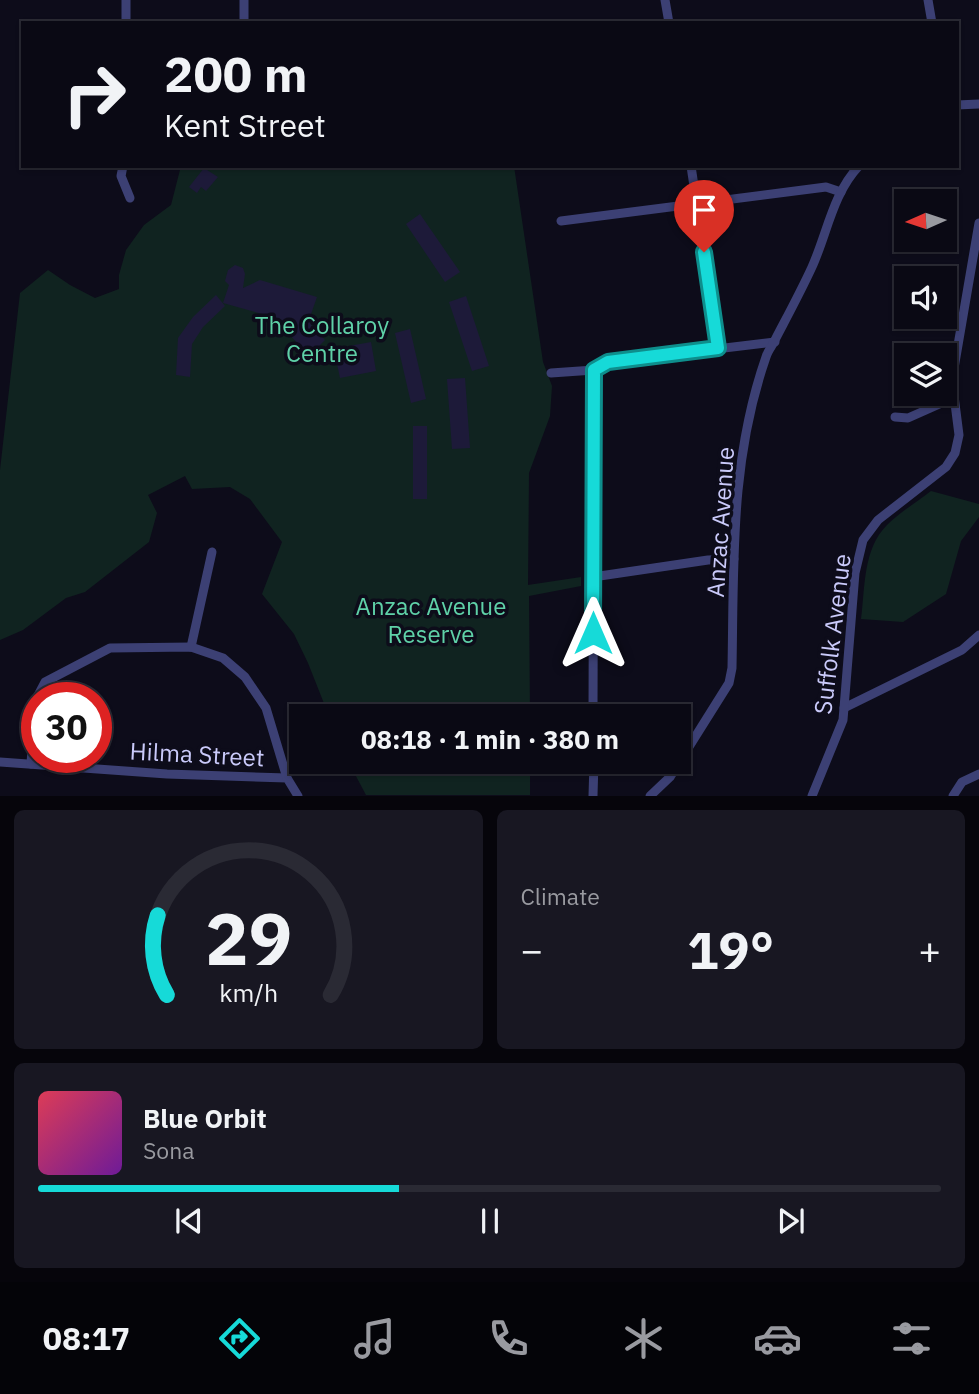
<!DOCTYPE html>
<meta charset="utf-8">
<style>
body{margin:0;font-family:"IBM Plex Sans",sans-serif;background:#181722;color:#f1f3f6;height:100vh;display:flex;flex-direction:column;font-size:26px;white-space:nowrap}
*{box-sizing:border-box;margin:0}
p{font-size:23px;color:#999aa0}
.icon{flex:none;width:38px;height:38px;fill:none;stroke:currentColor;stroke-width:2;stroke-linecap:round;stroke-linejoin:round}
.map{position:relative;height:796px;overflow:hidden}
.drawer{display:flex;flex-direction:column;gap:14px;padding:14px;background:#06050b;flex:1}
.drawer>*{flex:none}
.banner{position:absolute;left:21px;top:21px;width:938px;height:147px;border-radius:0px;box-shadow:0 2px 5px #0004,0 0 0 2px #2a2a34;background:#0a0914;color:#f1f3f6;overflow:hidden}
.needle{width:46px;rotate:267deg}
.controls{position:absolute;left:894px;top:189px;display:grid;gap:14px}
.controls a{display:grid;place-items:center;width:63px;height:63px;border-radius:0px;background:#0a0914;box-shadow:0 2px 5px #0004,0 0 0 2px #2a2a34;font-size:35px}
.speed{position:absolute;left:21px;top:682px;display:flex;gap:14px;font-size:35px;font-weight:700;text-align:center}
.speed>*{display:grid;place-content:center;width:91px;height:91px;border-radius:50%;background:#0a0914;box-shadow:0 2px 5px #0004,0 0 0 2px #2a2a34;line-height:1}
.speed .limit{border:10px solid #d22;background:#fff;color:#111}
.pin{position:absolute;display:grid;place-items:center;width:60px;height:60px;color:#fff;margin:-72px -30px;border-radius:50% 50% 50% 0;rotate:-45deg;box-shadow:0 0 7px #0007}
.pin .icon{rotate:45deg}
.me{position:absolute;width:77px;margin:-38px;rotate:0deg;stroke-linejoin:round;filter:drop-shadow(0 0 5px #0008)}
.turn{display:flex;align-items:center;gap:24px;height:147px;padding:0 28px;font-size:32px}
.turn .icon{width:91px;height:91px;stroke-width:2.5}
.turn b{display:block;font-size:49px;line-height:60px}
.big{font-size:52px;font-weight:700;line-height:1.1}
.drawer .widget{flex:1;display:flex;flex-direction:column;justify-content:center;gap:10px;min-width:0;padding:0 24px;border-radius:10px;background:#181722}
.drawer .dial{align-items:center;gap:0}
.dial svg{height:182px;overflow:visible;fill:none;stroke:#2a2a34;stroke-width:7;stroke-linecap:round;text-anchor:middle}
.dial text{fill:#f1f3f6;stroke:none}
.song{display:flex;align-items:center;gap:21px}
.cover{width:84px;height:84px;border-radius:10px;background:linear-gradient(135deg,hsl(350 70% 55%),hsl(280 70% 35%))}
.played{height:7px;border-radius:4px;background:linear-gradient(90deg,#16dad8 40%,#2a2a34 40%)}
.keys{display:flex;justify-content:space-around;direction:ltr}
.heat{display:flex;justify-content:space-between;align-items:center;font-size:38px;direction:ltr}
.drawer .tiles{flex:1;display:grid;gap:14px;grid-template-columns:1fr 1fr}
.widget:last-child{grid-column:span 2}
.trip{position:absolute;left:289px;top:704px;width:402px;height:70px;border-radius:0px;background:#0a0914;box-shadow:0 2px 5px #0004,0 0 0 2px #2a2a34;font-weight:700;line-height:70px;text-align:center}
.dock{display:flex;height:112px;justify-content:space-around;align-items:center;background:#040408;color:#999aa0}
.dock .icon{width:49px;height:49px}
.dock .current{color:#16dad8}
.dock b{font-size:32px;color:#f1f3f6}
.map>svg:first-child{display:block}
.green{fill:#102320}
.building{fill:#1d1a39}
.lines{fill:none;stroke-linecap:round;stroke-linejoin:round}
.minor{stroke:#3c4074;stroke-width:9}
.route-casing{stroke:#0e8e8c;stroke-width:18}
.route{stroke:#16dad8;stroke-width:12}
.labels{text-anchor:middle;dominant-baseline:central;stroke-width:7;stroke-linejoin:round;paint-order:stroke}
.park-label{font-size:24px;fill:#5fd1a8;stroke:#0d0c1a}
.street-label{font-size:24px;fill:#cacafa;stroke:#0d0c1a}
</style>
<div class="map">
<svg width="979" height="796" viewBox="0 0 979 796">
<rect width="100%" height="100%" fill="#0d0c1a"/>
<g class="green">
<polygon points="181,166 514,166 543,362 552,386 550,416 529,473 528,585 581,577 581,586 529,596 530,716 329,716 308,663 294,634 262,594 282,542 250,499 230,487 192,489 185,476 148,495 157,513 149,542 85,592 66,598 23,630 0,640 0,470 20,293 48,270 70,285 95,298 119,289 119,275 126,250 144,225 171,205"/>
<path d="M 931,491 L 979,504 L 979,517 L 961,541 L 946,594 L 903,622 L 861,619 C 865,587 863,549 887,525 C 900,512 917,502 931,491 Z"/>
<polygon points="348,761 530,761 530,795 366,795"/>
</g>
<g class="building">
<polygon points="204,168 218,177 206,191 201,187 197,193 189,187"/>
<polygon points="420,214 460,272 445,282 406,224"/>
<polygon points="235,265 243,268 245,274 243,288 260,280 317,297 310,317 311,325 325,340 319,346 325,353 316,363 273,317 223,303 229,285 225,281 228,270"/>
<polygon points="216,295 225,306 203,327 192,344 190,377 176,375 178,338 193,317"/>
<polygon points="466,296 489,366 472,371 449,302"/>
<polygon points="410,329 426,399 411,403 395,333"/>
<polygon points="371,342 376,371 340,378 336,359 351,356 349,346"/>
<polygon points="465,378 470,448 452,449 447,379"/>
<rect x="413" y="426" width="14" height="73"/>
</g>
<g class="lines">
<g class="minor">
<polyline points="665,0 669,23"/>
<polyline points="928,0 932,23"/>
<polyline points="126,23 126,0"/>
<polyline points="244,23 244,0"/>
<polyline points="957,105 979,104"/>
<polyline points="123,166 121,176 130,198"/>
<polyline points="691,166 718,348"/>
<polyline points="561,221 826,187 841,192"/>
<polyline points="551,373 594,370"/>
<polyline points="895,417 908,418 953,398"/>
<polyline points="593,577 708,560 734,559"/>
<polyline points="191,647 212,552"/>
<polyline points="844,708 962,650 979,635"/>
<polyline points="593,716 594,370 608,362 775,342"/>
<polyline points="0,762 167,774 287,778 298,796"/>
<polyline points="31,764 35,701 45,682 110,648 191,647 223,658 245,677 266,708 287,778"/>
<polyline points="593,796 594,761"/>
<path d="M 650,796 L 670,777 L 729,683 L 732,668 C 734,561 730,460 766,357 C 768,350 773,345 776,338 C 788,315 801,291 812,267 C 827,234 833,193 859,166"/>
<polyline points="812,796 843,720 855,573 863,540 878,520 946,467 955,453 959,435 952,380 979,223"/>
<polyline points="953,796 962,782 979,774"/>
</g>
</g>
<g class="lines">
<defs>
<polyline id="route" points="593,633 594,370 608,362 718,348 704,252"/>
</defs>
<use href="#route" class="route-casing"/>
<use href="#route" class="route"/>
</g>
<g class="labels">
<g class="park-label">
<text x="322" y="325">The Collaroy<tspan x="322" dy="28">Centre</tspan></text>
<text x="431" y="606">Anzac Avenue<tspan x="431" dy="28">Reserve</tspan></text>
</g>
<g class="street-label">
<text transform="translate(720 522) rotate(-86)">Anzac Avenue</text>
<text transform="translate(832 634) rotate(-83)">Suffolk Avenue</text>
<text transform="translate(197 754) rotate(3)">Hilma Street</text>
</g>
</g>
</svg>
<div class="controls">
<a><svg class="needle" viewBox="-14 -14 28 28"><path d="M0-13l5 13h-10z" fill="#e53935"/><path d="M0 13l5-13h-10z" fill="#999aa0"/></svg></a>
<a><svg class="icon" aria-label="sound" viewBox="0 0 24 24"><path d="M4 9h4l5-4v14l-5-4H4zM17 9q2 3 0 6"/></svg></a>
<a><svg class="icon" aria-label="layers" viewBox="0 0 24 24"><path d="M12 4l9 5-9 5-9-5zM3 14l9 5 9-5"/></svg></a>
</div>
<div class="speed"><div class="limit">30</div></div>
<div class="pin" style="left:704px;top:252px;background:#d93025"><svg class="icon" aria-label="arrive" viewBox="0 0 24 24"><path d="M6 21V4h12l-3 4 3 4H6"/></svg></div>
<svg class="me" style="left:593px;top:633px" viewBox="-20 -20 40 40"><path d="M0-17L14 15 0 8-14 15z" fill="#16dad8" stroke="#fff" stroke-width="4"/></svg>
<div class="trip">08:18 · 1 min · 380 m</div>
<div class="banner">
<div class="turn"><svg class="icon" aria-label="right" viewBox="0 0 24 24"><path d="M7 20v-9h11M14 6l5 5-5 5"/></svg><div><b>200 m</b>Kent Street</div></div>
</div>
</div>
<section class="drawer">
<div class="tiles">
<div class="widget dial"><svg viewBox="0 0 100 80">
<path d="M14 69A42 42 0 1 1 86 69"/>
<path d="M14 69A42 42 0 0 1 10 34" stroke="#16dad8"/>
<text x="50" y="56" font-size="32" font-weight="700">29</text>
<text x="50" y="72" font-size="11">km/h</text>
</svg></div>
<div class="widget"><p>Climate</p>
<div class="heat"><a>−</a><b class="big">19°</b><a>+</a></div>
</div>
<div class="widget">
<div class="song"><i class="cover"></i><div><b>Blue Orbit</b><p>Sona</p></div></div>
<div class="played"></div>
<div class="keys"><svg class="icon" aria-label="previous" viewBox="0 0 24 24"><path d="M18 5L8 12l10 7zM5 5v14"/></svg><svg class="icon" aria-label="pause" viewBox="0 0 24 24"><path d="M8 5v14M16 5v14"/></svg><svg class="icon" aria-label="next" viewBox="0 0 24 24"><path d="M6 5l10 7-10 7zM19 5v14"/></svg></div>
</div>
</div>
</section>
<nav class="dock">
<b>08:17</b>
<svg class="icon current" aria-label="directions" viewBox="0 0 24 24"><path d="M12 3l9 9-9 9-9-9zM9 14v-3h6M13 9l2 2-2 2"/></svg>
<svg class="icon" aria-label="music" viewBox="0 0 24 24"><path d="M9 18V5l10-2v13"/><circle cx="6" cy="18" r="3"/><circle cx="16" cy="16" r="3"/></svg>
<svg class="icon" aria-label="phone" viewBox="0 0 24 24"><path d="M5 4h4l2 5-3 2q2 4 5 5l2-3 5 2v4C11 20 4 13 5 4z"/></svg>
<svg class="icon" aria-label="climate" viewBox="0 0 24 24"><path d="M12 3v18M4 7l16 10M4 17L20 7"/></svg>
<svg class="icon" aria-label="car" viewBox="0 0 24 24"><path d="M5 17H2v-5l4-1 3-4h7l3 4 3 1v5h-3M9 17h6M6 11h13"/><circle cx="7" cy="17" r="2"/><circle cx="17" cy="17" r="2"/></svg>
<svg class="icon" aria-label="filters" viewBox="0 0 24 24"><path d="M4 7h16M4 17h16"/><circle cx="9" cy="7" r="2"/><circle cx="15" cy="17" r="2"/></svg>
</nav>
